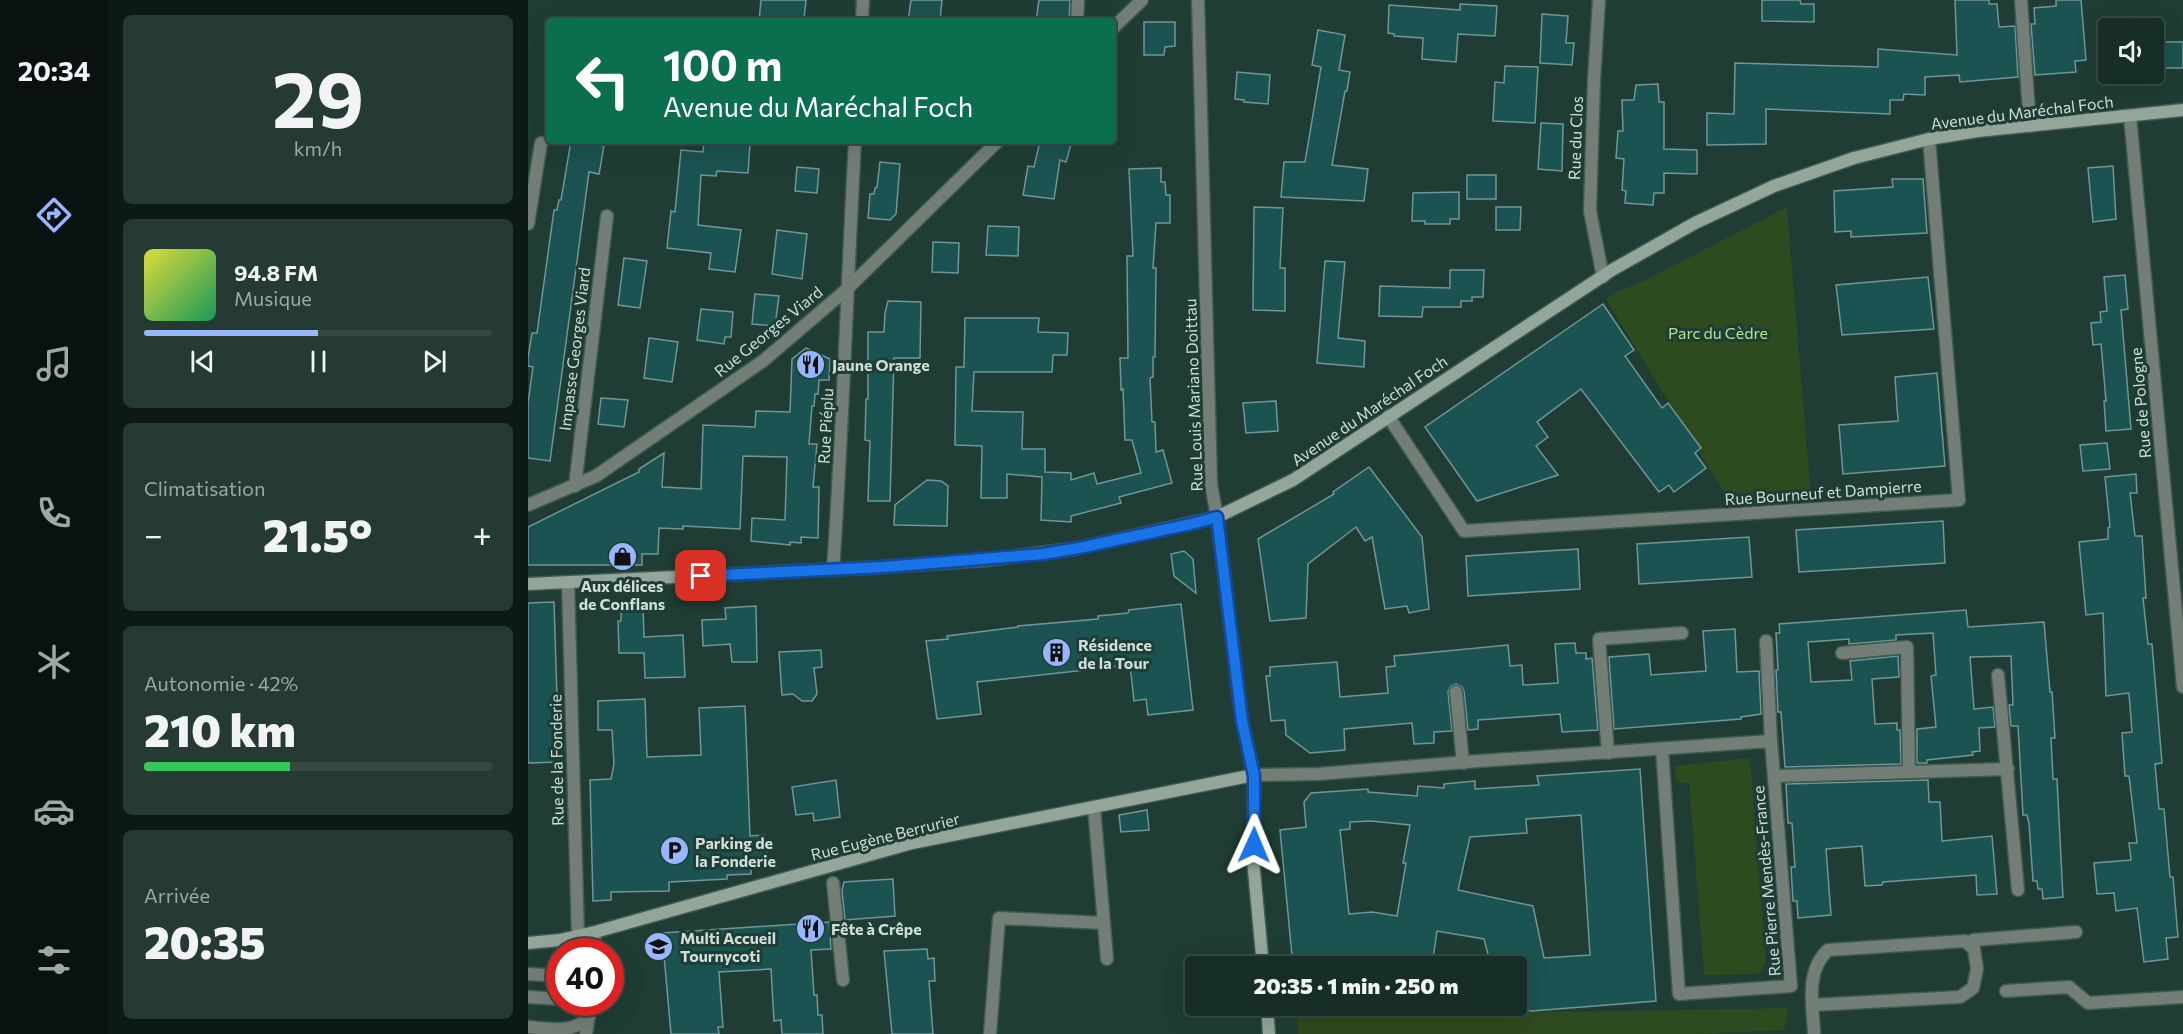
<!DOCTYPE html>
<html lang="fr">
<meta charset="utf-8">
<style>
body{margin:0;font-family:Commissioner,sans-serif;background:#243a33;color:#f1f3f6;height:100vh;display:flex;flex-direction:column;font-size:22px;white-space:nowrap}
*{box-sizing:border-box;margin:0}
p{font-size:20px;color:#9ea8a7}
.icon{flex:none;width:33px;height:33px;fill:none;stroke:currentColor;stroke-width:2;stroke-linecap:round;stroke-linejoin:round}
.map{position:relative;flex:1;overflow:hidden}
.drawer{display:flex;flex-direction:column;gap:15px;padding:15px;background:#0d1915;width:420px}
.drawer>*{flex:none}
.hud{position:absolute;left:18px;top:18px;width:570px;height:126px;border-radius:6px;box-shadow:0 6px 24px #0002,0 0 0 2px #364a44;background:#0b6e4f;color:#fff;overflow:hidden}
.fabs{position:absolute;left:1570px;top:18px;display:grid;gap:12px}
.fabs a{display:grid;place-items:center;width:66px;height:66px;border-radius:6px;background:#172e27;box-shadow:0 6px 24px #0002,0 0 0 2px #364a44;font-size:30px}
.speed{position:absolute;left:18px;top:938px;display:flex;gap:12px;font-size:30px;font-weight:700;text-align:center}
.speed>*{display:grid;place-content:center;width:78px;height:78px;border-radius:50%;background:#172e27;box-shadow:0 6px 24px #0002,0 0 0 2px #364a44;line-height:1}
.speed .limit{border:9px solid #d22;background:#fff;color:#111}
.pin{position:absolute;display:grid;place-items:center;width:51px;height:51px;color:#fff;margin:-26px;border-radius:12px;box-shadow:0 3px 9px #0006}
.me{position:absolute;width:66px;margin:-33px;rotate:1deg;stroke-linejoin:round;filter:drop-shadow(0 0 4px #0008)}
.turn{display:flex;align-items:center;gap:21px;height:126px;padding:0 18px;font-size:27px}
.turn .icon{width:78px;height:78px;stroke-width:2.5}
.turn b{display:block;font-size:42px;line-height:51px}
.big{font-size:45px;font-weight:800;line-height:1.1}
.drawer .tile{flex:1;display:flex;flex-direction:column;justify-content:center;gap:9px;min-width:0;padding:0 21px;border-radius:9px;background:#243a33}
.drawer .dial{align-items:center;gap:0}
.dial b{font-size:78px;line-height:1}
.song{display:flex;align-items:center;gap:18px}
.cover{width:72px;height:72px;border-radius:9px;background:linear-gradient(135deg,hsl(60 70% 55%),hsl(150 70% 35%))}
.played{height:6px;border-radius:3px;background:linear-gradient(90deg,#97b6fd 50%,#364a44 50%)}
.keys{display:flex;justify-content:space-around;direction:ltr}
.heat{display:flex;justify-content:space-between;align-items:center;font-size:33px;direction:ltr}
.charge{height:9px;border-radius:4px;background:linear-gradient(90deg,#34c759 42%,#364a44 0)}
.trip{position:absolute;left:657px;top:956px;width:342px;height:60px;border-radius:6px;background:#172e27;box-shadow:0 6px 24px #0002,0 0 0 2px #364a44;font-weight:800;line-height:60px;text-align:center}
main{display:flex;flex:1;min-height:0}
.tab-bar{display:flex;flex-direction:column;width:108px;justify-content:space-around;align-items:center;background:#091210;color:#9ea8a7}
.tab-bar .icon{width:42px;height:42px}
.tab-bar .current{color:#97b6fd}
.tab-bar b{font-size:27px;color:#f1f3f6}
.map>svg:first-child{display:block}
.green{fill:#2e4a1f}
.building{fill:#1a5351;stroke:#729694;stroke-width:1.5;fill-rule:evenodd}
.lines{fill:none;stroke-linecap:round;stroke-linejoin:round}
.lane-casing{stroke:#3e5a52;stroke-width:15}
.street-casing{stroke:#3e5a52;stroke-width:15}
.secondary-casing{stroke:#3e5a52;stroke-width:15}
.lane{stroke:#737e76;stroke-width:12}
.street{stroke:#737e76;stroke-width:12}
.secondary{stroke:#94a699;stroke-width:12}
.route-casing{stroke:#114b97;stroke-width:15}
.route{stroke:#1a73e8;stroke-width:10}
.labels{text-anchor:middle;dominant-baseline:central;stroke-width:6;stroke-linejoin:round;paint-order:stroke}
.street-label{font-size:16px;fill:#cedfd9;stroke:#1f3d34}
.park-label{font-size:16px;fill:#ade690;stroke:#1f3d34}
.poi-label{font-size:16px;font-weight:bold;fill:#cedfd9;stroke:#1f3d34;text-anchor:start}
</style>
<main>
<nav class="tab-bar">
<b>20:34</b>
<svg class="icon current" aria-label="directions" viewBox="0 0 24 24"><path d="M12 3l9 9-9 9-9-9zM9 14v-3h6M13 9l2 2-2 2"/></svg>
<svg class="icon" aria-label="music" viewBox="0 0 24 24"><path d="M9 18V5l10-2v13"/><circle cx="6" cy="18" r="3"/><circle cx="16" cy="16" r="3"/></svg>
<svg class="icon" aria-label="phone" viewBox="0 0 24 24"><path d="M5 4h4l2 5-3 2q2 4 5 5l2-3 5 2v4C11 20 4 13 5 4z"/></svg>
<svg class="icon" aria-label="climate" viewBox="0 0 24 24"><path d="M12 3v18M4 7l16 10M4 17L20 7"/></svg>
<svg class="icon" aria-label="car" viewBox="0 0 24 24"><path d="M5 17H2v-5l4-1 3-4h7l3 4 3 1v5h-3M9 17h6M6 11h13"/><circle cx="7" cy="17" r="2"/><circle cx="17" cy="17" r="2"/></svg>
<svg class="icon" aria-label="filters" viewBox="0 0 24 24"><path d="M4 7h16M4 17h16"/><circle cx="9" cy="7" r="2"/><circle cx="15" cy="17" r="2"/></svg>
</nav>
<section class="drawer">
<div class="tile dial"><b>29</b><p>km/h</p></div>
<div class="tile">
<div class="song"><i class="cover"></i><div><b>94.8 FM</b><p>Musique</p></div></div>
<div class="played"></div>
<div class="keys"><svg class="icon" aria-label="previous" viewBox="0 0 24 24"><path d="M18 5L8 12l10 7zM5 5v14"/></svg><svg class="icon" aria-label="pause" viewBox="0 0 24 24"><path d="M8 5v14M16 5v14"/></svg><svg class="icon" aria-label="next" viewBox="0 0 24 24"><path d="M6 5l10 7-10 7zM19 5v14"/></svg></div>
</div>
<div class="tile"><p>Climatisation</p>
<div class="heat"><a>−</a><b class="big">21.5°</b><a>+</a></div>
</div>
<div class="tile"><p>Autonomie · 42%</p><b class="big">210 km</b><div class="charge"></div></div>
<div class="tile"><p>Arrivée</p><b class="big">20:35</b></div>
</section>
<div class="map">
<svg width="1655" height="1034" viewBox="0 0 1655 1034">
<rect width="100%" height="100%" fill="#1f3d34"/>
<g class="green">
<polygon points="1259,207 1283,497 1204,505 1078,299 1092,290 1110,284"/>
<polygon points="1222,758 1238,963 1231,974 1176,975 1161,784 1148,781 1146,766"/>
<polygon points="768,1006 966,1013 1260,1008 1257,1030 1165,1034 770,1034"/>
</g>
<g class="building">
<polygon points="233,0 278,0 276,19 231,21"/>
<polygon points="383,0 414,0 412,21 380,21"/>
<polygon points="511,0 542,0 541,21 508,21"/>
<polygon points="1234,0 1272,0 1273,4 1286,4 1286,22 1234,21"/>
<polygon points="1427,0 1461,0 1461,4 1469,4 1471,27 1487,26 1490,77 1432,82 1431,75 1397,77 1397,95 1376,94 1375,100 1362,100 1362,114 1238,109 1238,144 1179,145 1179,113 1206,114 1207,63 1350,67 1350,49 1429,55"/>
<polygon points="1528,0 1553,0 1558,60 1547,61 1548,72 1507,75 1503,24 1507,24 1506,8 1528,6"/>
<polygon points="932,4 969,6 967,36 930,34 928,62 894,59 895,38 866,36 866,34 860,33 861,5 932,10"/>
<polygon points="1014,14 1040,16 1038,43 1046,43 1044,65 1012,63"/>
<polygon points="616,22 647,22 647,46 637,47 636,55 616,55"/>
<polygon points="790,30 817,35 811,70 822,72 819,91 817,91 804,165 840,169 836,201 753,197 756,162 777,162 793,67 784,65"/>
<rect x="1626" y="42" width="29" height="26"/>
<polygon points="977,66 1010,67 1007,123 965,121 967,82 976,83"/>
<polygon points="709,72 742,75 740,104 716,102 716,100 707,99"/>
<polygon points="1130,84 1131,102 1136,102 1136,149 1169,150 1169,174 1136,173 1136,193 1126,193 1125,205 1097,203 1098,191 1094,190 1096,159 1088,158 1090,131 1095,131 1094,100 1106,100 1108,85"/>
<polygon points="1013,123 1035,124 1034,171 1010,169"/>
<polygon points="43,141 76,146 71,174 61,172 22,461 0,458 0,403 5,367 0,366 0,358 4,333 9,333 26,210 29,210 31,200 33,200"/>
<polygon points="512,141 544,141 538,162 532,160 526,199 495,195 500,166 506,167"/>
<polygon points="176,142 222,145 220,173 189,171 188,176 173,175 170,225 213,230 207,272 181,269 183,253 139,248 143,211 147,212 153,150 175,152"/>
<polygon points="352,162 372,164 368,214 362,220 340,218 342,194 346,194 347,188 349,187"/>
<polygon points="1585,166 1588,219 1565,222 1560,168"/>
<polygon points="269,167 291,169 289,193 267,191"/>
<polygon points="633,168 633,182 637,182 638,195 642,195 642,223 628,223 625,268 628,268 627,357 625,357 625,377 622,378 624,422 627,422 628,452 635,450 644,483 591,497 593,503 543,516 543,522 513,520 514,477 479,474 479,498 453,498 454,446 427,445 428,367 436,367 437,318 511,318 510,332 540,333 539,355 525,355 524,372 446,372 444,411 495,412 494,449 517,449 517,472 543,473 543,480 566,473 569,484 613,473 604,440 597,440 595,389 593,390 592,358 600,358 599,256 605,256 601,169"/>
<rect x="939" y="175" width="29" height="24"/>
<polygon points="1364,179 1395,179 1399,233 1323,237 1323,231 1307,232 1306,191 1365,187"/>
<polygon points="931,192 931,219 922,219 922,224 897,224 897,221 884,221 885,193"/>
<polygon points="726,207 755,208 752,268 757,268 757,311 725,310"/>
<polygon points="968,207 993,207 992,230 968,230"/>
<polygon points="460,226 491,227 490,256 458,255"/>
<polygon points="249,230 279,234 274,279 244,274"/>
<polygon points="405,242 431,243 430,273 404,272"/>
<polygon points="96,258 119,261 112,308 90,305"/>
<polygon points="797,261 817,262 810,338 837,341 836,367 789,363"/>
<polygon points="922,270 956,270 955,297 944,297 944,301 933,301 933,307 895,307 894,317 851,316 852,286 922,288"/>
<polygon points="1597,275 1600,309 1593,310 1603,429 1578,431 1576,401 1578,401 1573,344 1565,345 1563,323 1573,322 1572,312 1579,311 1576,277"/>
<polygon points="1400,277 1406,329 1314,335 1308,285"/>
<polygon points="227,294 251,296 247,326 224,324"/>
<polygon points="360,301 393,302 392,358 366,358 362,501 340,501 342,441 337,440 338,399 340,399 340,332 356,332 357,313"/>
<polygon points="1075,304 1106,350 1097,356 1134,408 1140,403 1173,448 1167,453 1178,468 1146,492 1141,485 1131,492 1053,389 1009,422 1020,437 1008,446 1030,475 949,501 897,427"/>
<polygon points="173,309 205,312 203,337 197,337 196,344 169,340"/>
<polygon points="121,338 150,342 144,382 116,378"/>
<polygon points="278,348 302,359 301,380 291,380 290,394 287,394 286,406 284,406 281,444 289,444 285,487 291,487 290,538 273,537 273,543 262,542 262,545 223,541 224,518 257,520 259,457 215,456 212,529 155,526 155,529 131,528 130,554 114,554 114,565 0,565 0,527 111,472 111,469 136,453 134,487 173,489 175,425 227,427 228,411 262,412 264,359"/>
<polygon points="1409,373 1417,466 1315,474 1311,425 1370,421 1367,377"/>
<polygon points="73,398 100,400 96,427 70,424"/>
<polygon points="748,401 750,431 718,433 715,403"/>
<polygon points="1579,443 1582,469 1555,471 1552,445"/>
<polygon points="841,467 894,537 901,609 881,613 879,606 857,609 844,537 837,541 828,527 780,564 778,618 742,621 730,539 806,494 805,492"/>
<polygon points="1608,474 1609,493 1602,493 1607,536 1614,536 1618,598 1615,598 1620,644 1624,644 1634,763 1627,764 1631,809 1636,809 1642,877 1645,877 1650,937 1638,938 1640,959 1616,962 1609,908 1588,911 1586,893 1569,894 1566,863 1603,860 1601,843 1609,843 1601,776 1597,776 1594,733 1604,732 1601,693 1578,696 1575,613 1558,615 1551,542 1580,539 1580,528 1582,527 1577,477"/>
<polygon points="399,480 413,481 420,486 419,526 366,525 367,505"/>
<polygon points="1415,521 1417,563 1271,572 1268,530"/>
<polygon points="1221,537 1224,577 1111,584 1109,544"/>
<polygon points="1050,549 1052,589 940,596 938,556"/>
<polygon points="656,551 665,559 668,593 646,576 643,554"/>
<polygon points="26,602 31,762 0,763 0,603"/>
<polygon points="653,604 665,710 620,715 618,699 606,701 602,665 449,682 453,714 409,719 398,641 420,639 419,636 490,627 490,626 570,619 570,616 600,613 601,610"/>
<polygon points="228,606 229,662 204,662 202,644 175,646 174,620 198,619 197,608"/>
<polygon points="115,607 116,637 155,635 157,677 117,678 116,653 91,653 90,621 93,621 93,608"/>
<polygon points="1438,610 1440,627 1516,622 1522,692 1524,692 1527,738 1523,738 1525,779 1529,779 1535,897 1515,899 1514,889 1510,889 1509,881 1505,881 1501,823 1499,815 1495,815 1490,726 1483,726 1481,705 1485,705 1483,656 1442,657 1446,709 1465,707 1467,727 1451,728 1452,751 1444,752 1445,755 1399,760 1399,763 1389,763 1389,729 1408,727 1403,676 1408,675 1405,633 1368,635 1368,640 1321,644 1321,639 1280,642 1283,682 1324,680 1322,661 1370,656 1371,677 1344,679 1347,724 1369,723 1369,730 1372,730 1373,764 1257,767 1253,712 1250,712 1248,670 1250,670 1248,633 1252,633 1251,624"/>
<polygon points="1207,629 1209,672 1231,671 1233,714 1213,717 1213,719 1086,729 1081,657 1121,654 1123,675 1178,671 1175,631"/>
<polygon points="1047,643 1048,653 1058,653 1058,659 1064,658 1070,730 1034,732 1032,714 950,720 950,729 940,730 936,691 934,687 928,684 923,686 920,692 924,731 906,732 906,743 886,744 884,723 816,729 817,750 782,753 758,735 757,720 743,721 738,676 742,676 742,667 809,662 812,697 860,693 858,667 867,666 866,656 980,645 982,666 994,665 995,685 1030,683 1027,644"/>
<polygon points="293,650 294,667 286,668 289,694 284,701 274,701 265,694 254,695 251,652"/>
<polygon points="117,699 119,757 173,755 171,708 217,706 222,836 237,835 239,858 223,859 223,874 199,875 199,879 141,882 141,891 83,892 83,900 65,901 62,780 83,779 86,764 84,730 70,730 70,701"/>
<path d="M 1112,769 L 1128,1001 L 1004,1011 L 988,1010 L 988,966 L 963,966 L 956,939 L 909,931 L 904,966 L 765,966 L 752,830 L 778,827 L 776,802 L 783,793 L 840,789 L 840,792 L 889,796 L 890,786 L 916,788 L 916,784 L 947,781 L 947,789 L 1011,785 L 1009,776 ZM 1053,815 L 1062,955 L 1016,958 L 1005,906 L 930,890 L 942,837 L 999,833 L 998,819 ZM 843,821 L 882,825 L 875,863 L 878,863 L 869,916 L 844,912 L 821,914 L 812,830 L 822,829 L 822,822 Z"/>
<polygon points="308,780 312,817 286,821 285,813 268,815 264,787"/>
<polygon points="1400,780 1401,802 1412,802 1414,841 1464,836 1469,894 1449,895 1448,875 1355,882 1354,885 1337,886 1334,846 1298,849 1303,915 1270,918 1269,901 1265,901 1263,867 1267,867 1264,823 1260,823 1258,784"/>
<polygon points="619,810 621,830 593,832 591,815"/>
<polygon points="365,879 367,916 317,920 314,890 316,882"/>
<polygon points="301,922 303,949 283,950 286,995 289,995 290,1015 294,1015 295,1034 254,1034 253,1020 246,1021 243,969 191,972 195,1027 190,1027 191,1034 143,1034 134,933"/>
<polygon points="399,949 400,959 406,958 407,981 401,981 405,1034 364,1034 356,951"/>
</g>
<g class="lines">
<defs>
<g id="lane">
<polyline points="1493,0 1502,126"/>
<polyline points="549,21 550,0"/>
<polyline points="47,486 79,216"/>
<polyline points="566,807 579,959"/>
<polyline points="1441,944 1445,940 1548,932"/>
<polyline points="66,951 67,932"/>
<polyline points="0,974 32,976"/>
<polyline points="1478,991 1541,987 1560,1003 1655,997"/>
<polyline points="0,997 32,999"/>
<path d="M 1284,1005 L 1432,997 L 1445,988 L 1449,969 L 1446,949 L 1437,941 L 1300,950 C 1278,970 1284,1003 1286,1031"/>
<path d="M 0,1027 C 22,1029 45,1034 61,1017"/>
<polyline points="58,1034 63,1002"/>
</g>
<g id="street">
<polyline points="670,0 683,484 689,517"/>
<polyline points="1071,0 1066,80 1062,211 1075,277"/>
<polyline points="334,21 335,0"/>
<polyline points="585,28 614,0"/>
<polyline points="1602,116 1655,687"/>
<polyline points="0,224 13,143"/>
<polyline points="860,416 936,531 1431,500 1401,139"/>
<polyline points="0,505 68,476 235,361 318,290 470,141"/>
<path d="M 305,570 C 315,427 319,284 327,141"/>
<polyline points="40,583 50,936"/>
<polyline points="1238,641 1243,741"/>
<polyline points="1314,653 1379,647 1381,772"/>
<polyline points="1470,675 1490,890"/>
<polyline points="928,692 935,763"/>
<polyline points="1080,753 1071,639 1154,633"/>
<polyline points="726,775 790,774 951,761 1243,741 1263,986 1151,994 1134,749"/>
<polyline points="1246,776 1480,769"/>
<polyline points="305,883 315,980"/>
<polyline points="1286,1031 1286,1034"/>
<polyline points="462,1034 471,918 576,923"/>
</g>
<g id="secondary">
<polyline points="689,517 714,721 726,775 725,860 735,966"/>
<polyline points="0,584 356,567 458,560 551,548 689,517 765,480 1084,270 1167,223 1246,186 1326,158 1401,139 1450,131 1655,110"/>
<polyline points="0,943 32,940 67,932 384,843 726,775"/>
<polyline points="739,1005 741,1034"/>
</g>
</defs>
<use href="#lane" class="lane-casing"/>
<use href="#street" class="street-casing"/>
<use href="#secondary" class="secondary-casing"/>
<use href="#lane" class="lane"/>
<use href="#street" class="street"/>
<use href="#secondary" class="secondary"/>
</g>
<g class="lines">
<defs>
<polyline id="route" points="173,576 356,567 515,554 551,548 663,524 689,517 714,721 726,776 726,845"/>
</defs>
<use href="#route" class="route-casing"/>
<use href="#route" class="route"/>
</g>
<defs>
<symbol id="restaurant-disc" viewBox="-11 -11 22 22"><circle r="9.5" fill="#97b6fd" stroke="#1f3d34"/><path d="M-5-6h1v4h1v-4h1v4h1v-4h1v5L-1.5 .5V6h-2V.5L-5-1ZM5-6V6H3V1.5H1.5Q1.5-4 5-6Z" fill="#111"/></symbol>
<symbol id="shop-disc" viewBox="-11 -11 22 22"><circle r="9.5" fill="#97b6fd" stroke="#1f3d34"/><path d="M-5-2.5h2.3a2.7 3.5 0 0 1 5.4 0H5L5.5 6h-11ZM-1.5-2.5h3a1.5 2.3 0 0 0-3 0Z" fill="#111"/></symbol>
<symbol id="building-disc" viewBox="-11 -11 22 22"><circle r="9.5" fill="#97b6fd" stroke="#1f3d34"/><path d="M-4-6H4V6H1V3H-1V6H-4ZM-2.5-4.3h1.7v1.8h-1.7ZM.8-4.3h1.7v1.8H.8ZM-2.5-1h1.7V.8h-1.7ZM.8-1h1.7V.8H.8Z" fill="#111"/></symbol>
<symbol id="parking-disc" viewBox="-11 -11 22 22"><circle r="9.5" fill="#97b6fd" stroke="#1f3d34"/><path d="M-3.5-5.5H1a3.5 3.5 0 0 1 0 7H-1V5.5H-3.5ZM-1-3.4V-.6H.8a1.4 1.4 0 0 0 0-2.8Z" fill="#111"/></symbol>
<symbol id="school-disc" viewBox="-11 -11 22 22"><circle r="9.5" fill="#97b6fd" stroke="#1f3d34"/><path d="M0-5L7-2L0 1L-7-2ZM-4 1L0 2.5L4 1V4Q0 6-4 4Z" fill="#111"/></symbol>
</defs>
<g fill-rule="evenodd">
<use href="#restaurant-disc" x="266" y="348" width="33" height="33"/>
<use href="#shop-disc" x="78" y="540" width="33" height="33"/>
<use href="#building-disc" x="512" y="636" width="33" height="33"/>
<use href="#parking-disc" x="130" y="834" width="33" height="33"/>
<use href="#restaurant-disc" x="266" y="912" width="33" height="33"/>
<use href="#school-disc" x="114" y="930" width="33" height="33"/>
</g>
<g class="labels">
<g class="street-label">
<text transform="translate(1494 112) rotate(-7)">Avenue du Maréchal Foch</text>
<text transform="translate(1047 138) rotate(-88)">Rue du Clos</text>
<text transform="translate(240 331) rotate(-39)">Rue Georges Viard</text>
<text transform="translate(46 349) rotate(-83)">Impasse Georges Viard</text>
<text transform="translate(665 395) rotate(-92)">Rue Louis Mariano Doittau</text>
<text transform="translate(1612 403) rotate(-95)">Rue de Pologne</text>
<text transform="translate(841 410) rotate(-34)">Avenue du Maréchal Foch</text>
<text transform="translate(297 426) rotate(-87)">Rue Piéplu</text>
<text transform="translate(1295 492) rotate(-4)">Rue Bourneuf et Dampierre</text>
<text transform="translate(28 760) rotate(-91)">Rue de la Fonderie</text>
<text transform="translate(357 836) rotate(-14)">Rue Eugène Berrurier</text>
<text transform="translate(1238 881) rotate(-95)">Rue Pierre Mendès-France</text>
</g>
<g class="park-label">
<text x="1190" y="332">Parc du Cèdre</text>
</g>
<g class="poi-label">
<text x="304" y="364">Jaune Orange</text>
<text x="94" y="585" text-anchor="middle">Aux délices<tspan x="94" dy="18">de Conflans</tspan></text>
<text x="550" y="644">Résidence<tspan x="550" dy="18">de la Tour</tspan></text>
<text x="167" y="842">Parking de<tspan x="167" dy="18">la Fonderie</tspan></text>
<text x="303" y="928">Fête à Crêpe</text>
<text x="152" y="937">Multi Accueil<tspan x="152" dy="18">Tournycoti</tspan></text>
</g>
</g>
</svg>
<div class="fabs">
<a><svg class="icon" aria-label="sound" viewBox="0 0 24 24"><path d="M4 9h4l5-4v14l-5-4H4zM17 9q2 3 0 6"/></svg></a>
</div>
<div class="speed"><div class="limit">40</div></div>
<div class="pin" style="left:173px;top:576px;background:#d93025"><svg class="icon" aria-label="arrive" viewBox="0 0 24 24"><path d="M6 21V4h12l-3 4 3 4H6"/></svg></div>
<svg class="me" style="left:726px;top:845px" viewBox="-20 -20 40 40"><path d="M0-17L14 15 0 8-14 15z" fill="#1a73e8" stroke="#fff" stroke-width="4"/></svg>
<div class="trip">20:35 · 1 min · 250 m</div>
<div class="hud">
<div class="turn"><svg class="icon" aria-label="left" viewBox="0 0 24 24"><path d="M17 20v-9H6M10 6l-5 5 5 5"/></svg><div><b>100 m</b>Avenue du Maréchal Foch</div></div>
</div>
</div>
</main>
